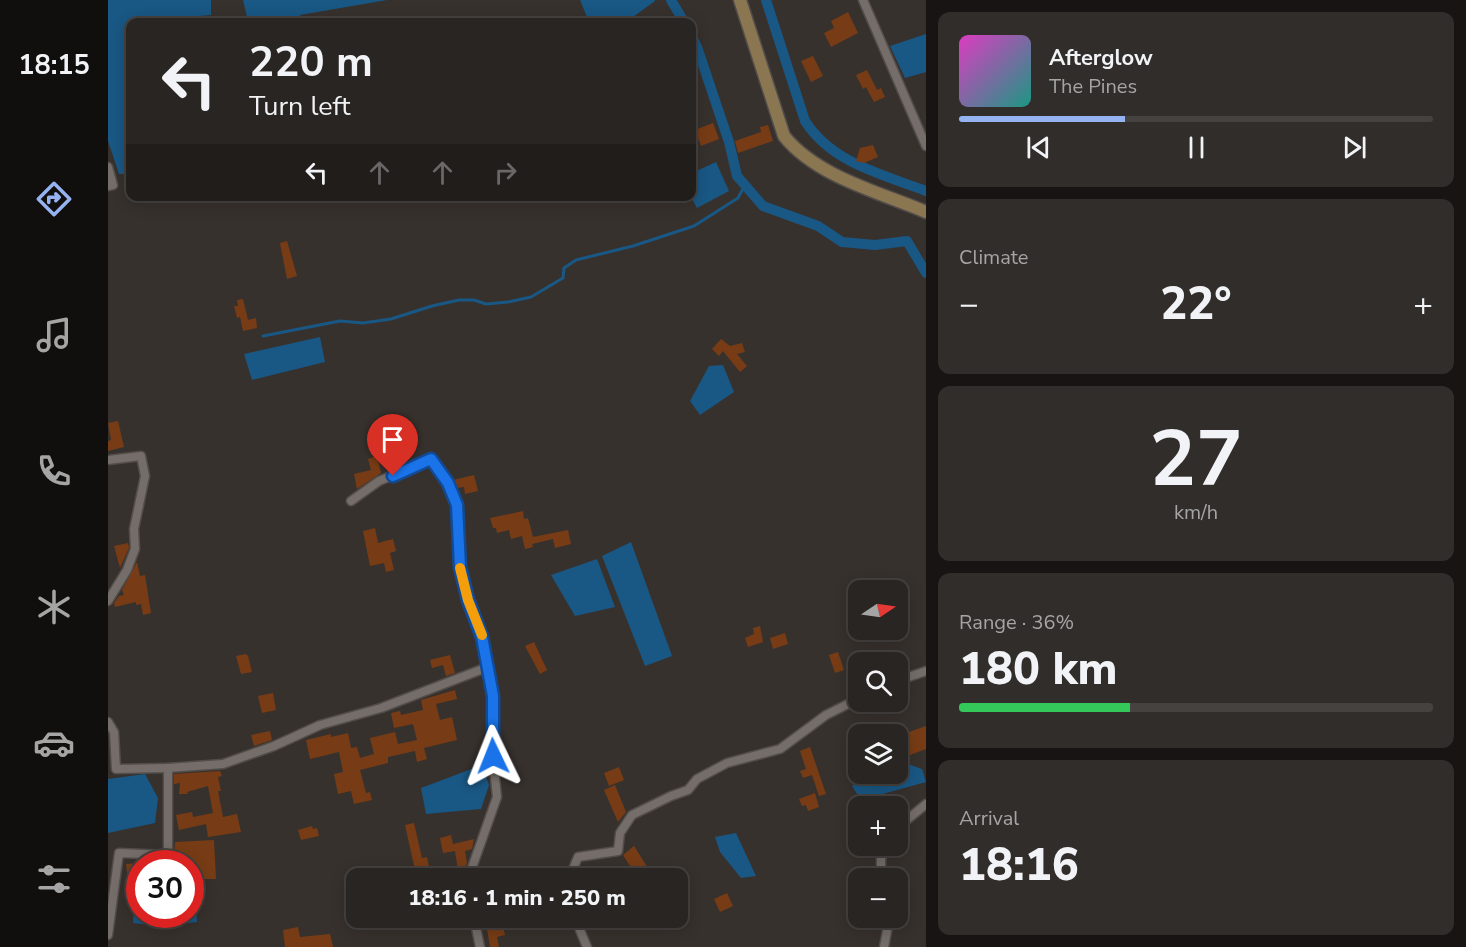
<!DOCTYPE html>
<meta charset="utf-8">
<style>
body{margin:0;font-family:"Nunito Sans",sans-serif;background:#312d2a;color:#f1f3f6;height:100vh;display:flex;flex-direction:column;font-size:22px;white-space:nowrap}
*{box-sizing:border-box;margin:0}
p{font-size:20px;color:#a5a5a5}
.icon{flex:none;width:33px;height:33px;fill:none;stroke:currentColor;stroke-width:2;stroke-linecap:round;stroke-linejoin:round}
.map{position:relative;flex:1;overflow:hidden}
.drawer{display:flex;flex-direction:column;gap:12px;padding:12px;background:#171413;width:540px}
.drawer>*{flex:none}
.guide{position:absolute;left:18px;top:18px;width:570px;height:183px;border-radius:12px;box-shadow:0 3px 15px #0003,0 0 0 2px #454240;background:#292522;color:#f1f3f6;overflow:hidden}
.needle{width:39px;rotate:77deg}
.fabs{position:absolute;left:740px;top:580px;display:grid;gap:12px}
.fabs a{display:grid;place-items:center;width:60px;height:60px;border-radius:12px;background:#292522;box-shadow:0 3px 15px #0003,0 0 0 2px #454240;font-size:30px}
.speed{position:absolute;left:18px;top:850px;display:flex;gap:12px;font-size:30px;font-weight:700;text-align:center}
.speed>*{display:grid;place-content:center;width:78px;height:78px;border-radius:50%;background:#292522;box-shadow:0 3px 15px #0003,0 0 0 2px #454240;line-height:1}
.speed .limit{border:9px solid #d22;background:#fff;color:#111}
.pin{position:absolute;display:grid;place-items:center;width:51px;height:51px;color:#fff;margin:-62px -26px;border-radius:50% 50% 50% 0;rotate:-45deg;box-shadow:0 0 6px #0007}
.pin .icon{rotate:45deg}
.me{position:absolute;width:66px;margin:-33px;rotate:358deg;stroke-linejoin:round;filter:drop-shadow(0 0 4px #0008)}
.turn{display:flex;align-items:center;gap:21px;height:126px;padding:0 24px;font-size:27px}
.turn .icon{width:78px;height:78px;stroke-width:2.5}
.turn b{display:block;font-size:42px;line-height:51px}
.lanes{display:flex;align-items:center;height:57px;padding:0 24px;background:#0003;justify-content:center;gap:30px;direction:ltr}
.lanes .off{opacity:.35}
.big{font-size:45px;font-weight:800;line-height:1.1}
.drawer .widget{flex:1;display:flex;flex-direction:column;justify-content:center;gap:9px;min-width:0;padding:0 21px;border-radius:12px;background:#312d2a}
.drawer .dial{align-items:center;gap:0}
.dial b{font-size:78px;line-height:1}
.song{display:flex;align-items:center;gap:18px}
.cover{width:72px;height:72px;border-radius:9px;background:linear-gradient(135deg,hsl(310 70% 55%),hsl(170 70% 35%))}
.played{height:6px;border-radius:3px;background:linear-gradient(90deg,#95b2f1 35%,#454240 35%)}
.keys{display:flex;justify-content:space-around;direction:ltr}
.heat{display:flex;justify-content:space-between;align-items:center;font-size:33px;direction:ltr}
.charge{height:9px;border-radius:4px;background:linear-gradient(90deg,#34c759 36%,#454240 0)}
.trip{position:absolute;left:238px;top:868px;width:342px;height:60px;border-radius:12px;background:#292522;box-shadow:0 3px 15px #0003,0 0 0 2px #454240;font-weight:800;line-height:60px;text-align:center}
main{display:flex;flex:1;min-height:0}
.tab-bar{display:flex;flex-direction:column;width:108px;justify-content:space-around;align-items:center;background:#100f0e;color:#a5a5a5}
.tab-bar .icon{width:42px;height:42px}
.tab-bar .current{color:#95b2f1}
.tab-bar b{font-size:27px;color:#f1f3f6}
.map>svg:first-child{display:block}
.water{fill:#195784}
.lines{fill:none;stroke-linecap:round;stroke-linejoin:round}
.stream{stroke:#195784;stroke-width:3}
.canal{stroke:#195784;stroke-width:10}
.building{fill:#773c15}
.street-casing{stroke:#524d4a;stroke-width:11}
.secondary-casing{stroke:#524d4a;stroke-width:15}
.street{stroke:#746d69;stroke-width:8}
.secondary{stroke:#8a7651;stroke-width:12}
.route-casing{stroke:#114b97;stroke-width:15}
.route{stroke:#1a73e8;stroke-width:10}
.slow{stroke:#f59e0b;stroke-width:10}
</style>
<main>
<nav class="tab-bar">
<b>18:15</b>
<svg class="icon current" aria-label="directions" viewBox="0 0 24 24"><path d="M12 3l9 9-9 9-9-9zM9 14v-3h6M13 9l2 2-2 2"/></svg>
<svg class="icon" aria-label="music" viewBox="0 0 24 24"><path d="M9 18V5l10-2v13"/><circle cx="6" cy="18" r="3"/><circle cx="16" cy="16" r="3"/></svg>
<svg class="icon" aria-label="phone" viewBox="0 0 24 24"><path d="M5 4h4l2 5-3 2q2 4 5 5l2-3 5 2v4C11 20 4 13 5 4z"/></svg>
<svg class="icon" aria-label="climate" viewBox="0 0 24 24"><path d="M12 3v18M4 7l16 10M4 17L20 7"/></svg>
<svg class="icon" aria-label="car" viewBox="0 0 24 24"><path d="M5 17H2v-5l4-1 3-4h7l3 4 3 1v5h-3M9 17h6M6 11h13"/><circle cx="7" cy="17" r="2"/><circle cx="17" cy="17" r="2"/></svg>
<svg class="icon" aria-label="filters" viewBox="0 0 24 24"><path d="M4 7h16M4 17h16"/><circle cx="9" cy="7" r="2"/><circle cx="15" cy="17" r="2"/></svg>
</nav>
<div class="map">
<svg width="818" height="947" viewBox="0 0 818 947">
<rect width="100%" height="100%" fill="#37312d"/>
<g class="water">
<polygon points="0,0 103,0 103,15 22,22 22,174 11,174 0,141"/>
<polygon points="135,0 279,0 192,15 194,22 137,22 140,21"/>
<polygon points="472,0 547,0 547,1 518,22 481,22"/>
<polygon points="818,34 818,72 797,78 782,46"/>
<polygon points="608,162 621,191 589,208 583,197 584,173"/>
<polygon points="212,337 217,362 144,380 136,354"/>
<polygon points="615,365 626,392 592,415 582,401 601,366"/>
<polygon points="523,542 564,656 537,666 494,556"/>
<polygon points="489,559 507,607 467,616 443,575"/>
<polygon points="789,760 814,769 818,782 753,800 744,786 759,774 789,774"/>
<polygon points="374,765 381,785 373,809 318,814 313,788"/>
<polygon points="37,774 50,798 47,823 0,833 0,779"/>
<polygon points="628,833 648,876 633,878 612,852 607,837"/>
<polygon points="87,891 89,922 51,926 25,923 27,897 31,896 32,915 82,915 83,892"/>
</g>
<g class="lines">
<polyline class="stream" points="155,336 232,321 255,323 283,319 324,306 351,300 366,300 378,304 400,302 423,297 455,278 456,268 468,260 525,246 586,226 630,198 637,185"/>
<g class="canal">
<polyline points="563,0 576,22"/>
<path d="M 658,0 L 697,121 C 724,163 773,174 818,191"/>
<polyline points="584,37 589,47 621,142 629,176 655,206 710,226 734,242 767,245 799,241 818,273"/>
</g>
</g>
<g class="building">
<polygon points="740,12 750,33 723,47 716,33 726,28 723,21"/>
<polygon points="705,56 715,76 703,82 693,61"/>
<polygon points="759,70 769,90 773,88 777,97 766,102 758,87 755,89 748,75"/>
<polygon points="605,123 611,139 593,146 587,130"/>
<polygon points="660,125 665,141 630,153 627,141 653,132 652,127"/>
<polygon points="765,145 770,157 756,163 748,161 752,148"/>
<polygon points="179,241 189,276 179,279 172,243"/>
<polygon points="135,299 140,320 148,318 149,328 135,331 132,317 129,318 126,306 130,306 129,300"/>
<polygon points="613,339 622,346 634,343 637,352 629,354 639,366 632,372 615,351 611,356 604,349"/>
<polygon points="10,421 16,447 0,451 0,441 3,440 0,423"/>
<polygon points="269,456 273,473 249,489 246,474 263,470 260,459"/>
<polygon points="366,475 370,491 357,494 356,487 349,488 345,480"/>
<polygon points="415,511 416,519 420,518 425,537 460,530 463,544 447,548 445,539 424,544 425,547 417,549 414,536 403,539 401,530 389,533 388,528 385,528 382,518"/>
<polygon points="267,528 270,543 285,539 288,551 282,553 286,570 278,572 276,563 262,566 255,531"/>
<polygon points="20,543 21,548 12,568 6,546"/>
<polygon points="29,562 32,576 37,575 43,613 35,615 33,604 28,605 28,602 7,607 6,603 11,596 16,595 14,590"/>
<polygon points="652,626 655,642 640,647 637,638 646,634 645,628"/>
<polygon points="677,633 680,644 665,649 662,638"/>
<polygon points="426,642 439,670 432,674 417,646"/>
<polygon points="730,652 736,670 727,673 721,655"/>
<polygon points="138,654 140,656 144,672 133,674 128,656"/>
<polygon points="342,655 347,673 338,676 335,665 324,668 322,660"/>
<polygon points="347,690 349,699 328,704 332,720 344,717 349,740 316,748 319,759 309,762 307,751 280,757 280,763 252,770 258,793 262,792 264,800 246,804 243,791 230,794 226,774 235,772 231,752 202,759 198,740 223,734 223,737 240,733 243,748 249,747 252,758 266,754 262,738 287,732 290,744 309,740 305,724 286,728 283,713 292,711 293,715 315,710 313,700"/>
<polygon points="165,693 168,710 154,713 150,696"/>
<polygon points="818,726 818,749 802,755 797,742 800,741 798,733"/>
<polygon points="162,731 164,740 146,746 143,735"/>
<polygon points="702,747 718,794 711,796 704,775 695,778 692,771 698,769 692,751"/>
<polygon points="511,767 516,780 501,786 496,773"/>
<polygon points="112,771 114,776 110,777 113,791 110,791 115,817 129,814 133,832 100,837 98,824 71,830 68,815 84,812 85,817 105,813 100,786 79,792 80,794 71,794 72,783 66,784 66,774"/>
<polygon points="507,785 518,812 510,822 496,790"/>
<polygon points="707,793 711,807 700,811 698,805 694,806 691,799"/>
<polygon points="306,823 314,858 319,857 323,876 309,879 297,825"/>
<polygon points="204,826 205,829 209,828 211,836 193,840 190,830"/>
<polygon points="343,835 345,844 366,839 364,849 357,851 359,863 357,868 350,870 347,851 335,853 332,838"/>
<polygon points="106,840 108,879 92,879 92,888 82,888 83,858 66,858 67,842"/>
<polygon points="526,846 545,876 541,879 527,879 522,871 524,869 515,855"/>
<polygon points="32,863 32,880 20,882 18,864"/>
<polygon points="619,893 625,906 612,912 606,899"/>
<polygon points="395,926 397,935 389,937 391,947 382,947 379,929"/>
<polygon points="190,927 192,937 222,934 225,947 177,947 175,930"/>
</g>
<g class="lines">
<defs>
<g id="street">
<polyline points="755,0 818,146"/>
<polyline points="0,167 5,185 0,186"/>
<polyline points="0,460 33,456 37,476 26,529 27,549 19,570 0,601"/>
<polyline points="243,501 271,481 323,459 340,483 349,505 352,567 360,600 374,637 380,667"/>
<polyline points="789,681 818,671"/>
<polyline points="0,722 6,732 8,769 60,768"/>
<polyline points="789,828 818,804"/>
<polyline points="461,879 470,857 510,851 512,833 524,815 563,796 580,790 589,779 619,763 672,749 718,715 750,699"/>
<polyline points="773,879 773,859 777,846"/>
<polyline points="366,918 372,947"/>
<polyline points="467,918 479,947"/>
<polyline points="0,935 11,853 60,855 60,768 115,764 166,746 212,725 273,708 380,667 385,696 383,740 389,797 360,879"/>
<polyline points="776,947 780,926 777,918"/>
</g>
<path id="secondary" d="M 632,0 L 676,136 C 709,177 771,192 818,212"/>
</defs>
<use href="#street" class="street-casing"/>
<use href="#secondary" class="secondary-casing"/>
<use href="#street" class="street"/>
<use href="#secondary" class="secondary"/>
</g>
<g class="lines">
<defs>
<polyline id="route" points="285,476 323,459 340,483 349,505 352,567 360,600 374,637 385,696 385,756"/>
</defs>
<use href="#route" class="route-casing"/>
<use href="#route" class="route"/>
<polyline class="slow" points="352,568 360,600 374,635"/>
</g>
</svg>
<div class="fabs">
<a><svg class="needle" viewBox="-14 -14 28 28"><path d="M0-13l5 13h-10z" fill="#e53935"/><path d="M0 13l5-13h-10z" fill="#a5a5a5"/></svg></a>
<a><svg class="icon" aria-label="search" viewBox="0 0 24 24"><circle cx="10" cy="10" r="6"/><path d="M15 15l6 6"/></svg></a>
<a><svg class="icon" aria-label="layers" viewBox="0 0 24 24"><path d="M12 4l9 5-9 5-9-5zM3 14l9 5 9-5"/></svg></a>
<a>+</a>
<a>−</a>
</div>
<div class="speed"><div class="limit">30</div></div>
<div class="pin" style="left:285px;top:476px;background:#d93025"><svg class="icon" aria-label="arrive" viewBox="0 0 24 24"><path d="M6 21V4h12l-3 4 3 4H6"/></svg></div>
<svg class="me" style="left:385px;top:756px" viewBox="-20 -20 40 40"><path d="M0-17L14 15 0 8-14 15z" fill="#1a73e8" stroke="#fff" stroke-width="4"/></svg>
<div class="trip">18:16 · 1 min · 250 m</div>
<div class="guide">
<div class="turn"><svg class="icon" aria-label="left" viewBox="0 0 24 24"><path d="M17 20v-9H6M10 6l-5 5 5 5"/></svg><div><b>220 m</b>Turn left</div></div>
<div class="lanes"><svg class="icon" aria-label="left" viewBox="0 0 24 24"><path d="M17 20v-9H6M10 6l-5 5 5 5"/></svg><svg class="icon off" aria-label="ahead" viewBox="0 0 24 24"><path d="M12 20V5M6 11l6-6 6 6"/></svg><svg class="icon off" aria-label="ahead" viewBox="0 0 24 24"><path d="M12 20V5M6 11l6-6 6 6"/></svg><svg class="icon off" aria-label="right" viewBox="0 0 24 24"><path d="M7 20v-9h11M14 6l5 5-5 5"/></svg></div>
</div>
</div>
<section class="drawer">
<div class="widget">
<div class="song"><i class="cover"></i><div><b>Afterglow</b><p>The Pines</p></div></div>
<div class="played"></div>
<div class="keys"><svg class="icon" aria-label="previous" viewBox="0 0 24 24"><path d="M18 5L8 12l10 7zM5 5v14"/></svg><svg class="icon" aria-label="pause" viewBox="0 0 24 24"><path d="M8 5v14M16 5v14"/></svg><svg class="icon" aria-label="next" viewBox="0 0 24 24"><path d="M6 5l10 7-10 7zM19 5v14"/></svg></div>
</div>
<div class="widget"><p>Climate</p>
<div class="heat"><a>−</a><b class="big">22°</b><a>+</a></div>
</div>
<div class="widget dial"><b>27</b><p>km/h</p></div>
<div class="widget"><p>Range · 36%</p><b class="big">180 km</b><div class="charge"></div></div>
<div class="widget"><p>Arrival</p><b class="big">18:16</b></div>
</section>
</main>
